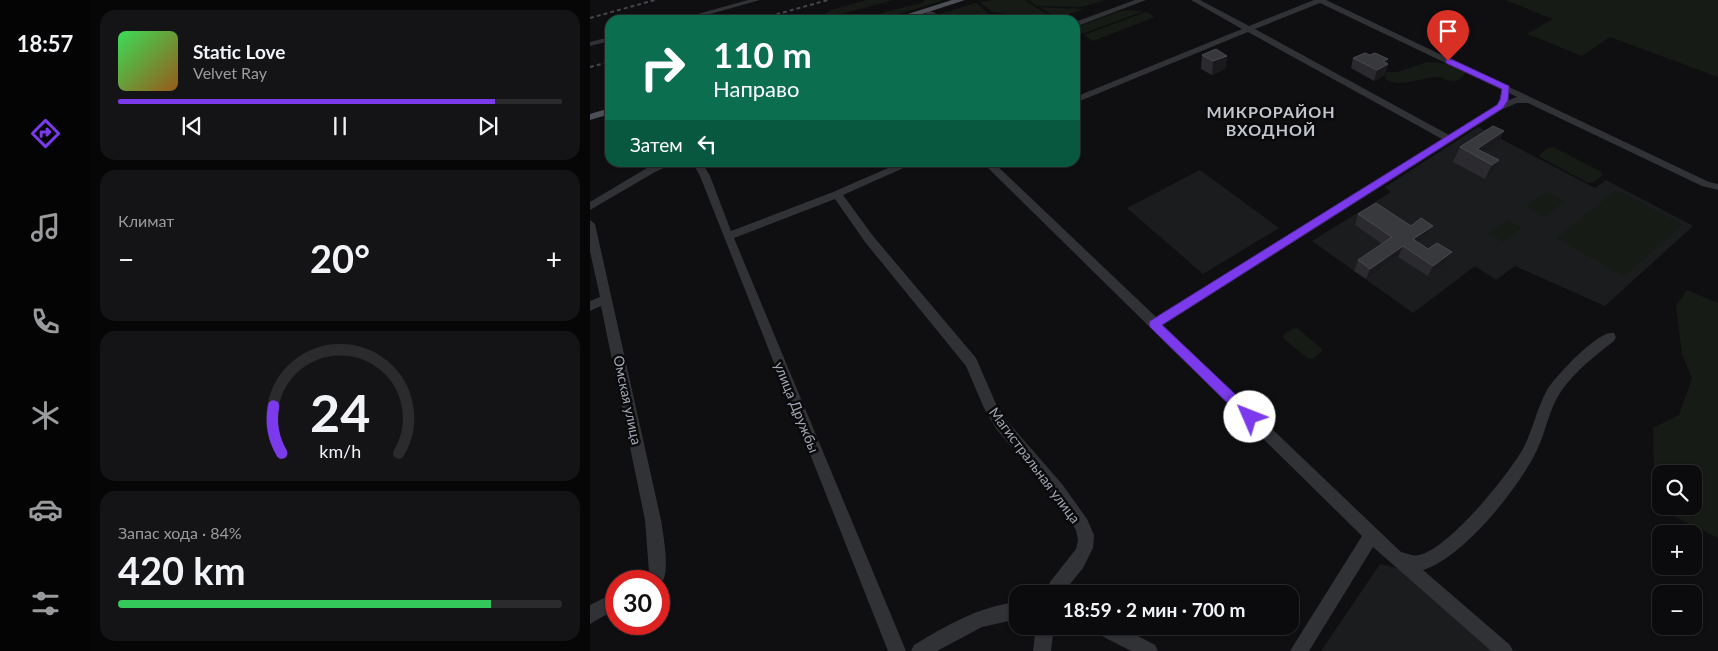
<!DOCTYPE html>
<html lang="ru">
<meta charset="utf-8">
<style>
body{margin:0;font-family:Lato,sans-serif;background:#141416;color:#f1f3f6;height:100vh;display:flex;flex-direction:column;font-size:19px;white-space:nowrap}
*{box-sizing:border-box;margin:0}
p{font-size:16px;color:#9a9b9d}
.icon{flex:none;width:28px;height:28px;fill:none;stroke:currentColor;stroke-width:2;stroke-linecap:round;stroke-linejoin:round}
.map{position:relative;flex:1;overflow:hidden}
.details{display:flex;flex-direction:column;gap:10px;padding:10px;background:#060607;width:500px}
.details>*{flex:none}
.banner{position:absolute;left:15px;top:15px;width:475px;height:152px;border-radius:15px;box-shadow:0 1px 4px #0004,0 0 0 1px #2b2b2e;background:#0b6e4f;color:#fff;overflow:hidden}
.tools{position:absolute;left:1062px;top:465px;display:grid;gap:10px}
.tools a{display:grid;place-items:center;width:50px;height:50px;border-radius:10px;background:#0b0b0d;box-shadow:0 1px 4px #0004,0 0 0 1px #2b2b2e;font-size:25px}
.speed{position:absolute;left:15px;top:570px;display:flex;gap:10px;font-size:25px;font-weight:700;text-align:center}
.speed>*{display:grid;place-content:center;width:65px;height:65px;border-radius:50%;background:#0b0b0d;box-shadow:0 1px 4px #0004,0 0 0 1px #2b2b2e;line-height:1}
.speed .limit{border:8px solid #d22;background:#fff;color:#111}
.pin{position:absolute;display:grid;place-items:center;width:42px;height:42px;color:#fff;margin:-51px -21px;border-radius:50% 50% 50% 0;rotate:-45deg;box-shadow:0 0 5px #0007}
.pin .icon{rotate:45deg}
.me{position:absolute;width:55px;margin:-28px;rotate:314deg;stroke-linejoin:round;filter:drop-shadow(0 0 4px #0008)}
.turn{display:flex;align-items:center;gap:18px;height:105px;padding:0 25px;font-size:22px}
.turn .icon{width:65px;height:65px;stroke-width:2.5}
.turn b{display:block;font-size:35px;line-height:42px}
.then{display:flex;align-items:center;height:48px;padding:0 25px;background:#0003;gap:10px;font-size:19px}
.big{font-size:38px;font-weight:700;line-height:1.1}
.details .card{flex:1;display:flex;flex-direction:column;justify-content:center;gap:8px;min-width:0;padding:0 18px;border-radius:15px;background:#141416}
.details .dial{align-items:center;gap:0}
.dial svg{height:130px;overflow:visible;fill:none;stroke:#2b2b2e;stroke-width:7;stroke-linecap:round;text-anchor:middle}
.dial text{fill:#f1f3f6;stroke:none}
.song{display:flex;align-items:center;gap:15px}
.cover{width:60px;height:60px;border-radius:8px;background:linear-gradient(135deg,hsl(130 70% 55%),hsl(30 70% 35%))}
.played{height:5px;border-radius:2px;background:linear-gradient(90deg,#7c3aed 85%,#2b2b2e 85%)}
.keys{display:flex;justify-content:space-around;direction:ltr}
.heat{display:flex;justify-content:space-between;align-items:center;font-size:28px;direction:ltr}
.charge{height:8px;border-radius:4px;background:linear-gradient(90deg,#34c759 84%,#2b2b2e 0)}
.trip{position:absolute;left:419px;top:585px;width:290px;height:50px;border-radius:15px;background:#0b0b0d;box-shadow:0 1px 4px #0004,0 0 0 1px #2b2b2e;font-weight:700;line-height:50px;text-align:center}
main{display:flex;flex:1;min-height:0}
.menu{display:flex;flex-direction:column;width:90px;justify-content:space-around;align-items:center;background:#040405;color:#9a9b9d}
.menu .icon{width:35px;height:35px}
.menu .selected{color:#7c3aed}
.menu b{font-size:22px;color:#f1f3f6}
.map>svg:first-child{display:block}
.built{fill:#1b1c1e}
.green{fill:#161b16;fill-rule:evenodd}
.lines{fill:none;stroke-linecap:round;stroke-linejoin:round}
.minor{fill:#303236;fill-rule:evenodd}
.major{fill:#4c4f55;fill-rule:evenodd}
.rail{stroke:#43464b;stroke-width:2;stroke-dasharray:4 3;stroke-linecap:butt}
.wall{fill:#2b2b2f}
.shaded-wall{fill:#1a1a1d}
.building{fill:#37393d;stroke:#484a4f}
.route{fill:#7c3aed;stroke:#51269a}
.labels{text-anchor:middle;dominant-baseline:central;stroke-width:5;stroke-linejoin:round;paint-order:stroke}
.street-label{font-size:14px;fill:#a0a7b2;stroke:#0a0a0c}
.far-district-label{font-size:16px;font-weight:bold;letter-spacing:1px;fill:#c1c6ce;stroke:#0a0a0c}
</style>
<main>
<nav class="menu">
<b>18:57</b>
<svg class="icon selected" aria-label="directions" viewBox="0 0 24 24"><path d="M12 3l9 9-9 9-9-9zM9 14v-3h6M13 9l2 2-2 2"/></svg>
<svg class="icon" aria-label="music" viewBox="0 0 24 24"><path d="M9 18V5l10-2v13"/><circle cx="6" cy="18" r="3"/><circle cx="16" cy="16" r="3"/></svg>
<svg class="icon" aria-label="phone" viewBox="0 0 24 24"><path d="M5 4h4l2 5-3 2q2 4 5 5l2-3 5 2v4C11 20 4 13 5 4z"/></svg>
<svg class="icon" aria-label="climate" viewBox="0 0 24 24"><path d="M12 3v18M4 7l16 10M4 17L20 7"/></svg>
<svg class="icon" aria-label="car" viewBox="0 0 24 24"><path d="M5 17H2v-5l4-1 3-4h7l3 4 3 1v5h-3M9 17h6M6 11h13"/><circle cx="7" cy="17" r="2"/><circle cx="17" cy="17" r="2"/></svg>
<svg class="icon" aria-label="filters" viewBox="0 0 24 24"><path d="M4 7h16M4 17h16"/><circle cx="9" cy="7" r="2"/><circle cx="15" cy="17" r="2"/></svg>
</nav>
<section class="details">
<div class="card">
<div class="song"><i class="cover"></i><div><b>Static Love</b><p>Velvet Ray</p></div></div>
<div class="played"></div>
<div class="keys"><svg class="icon" aria-label="previous" viewBox="0 0 24 24"><path d="M18 5L8 12l10 7zM5 5v14"/></svg><svg class="icon" aria-label="pause" viewBox="0 0 24 24"><path d="M8 5v14M16 5v14"/></svg><svg class="icon" aria-label="next" viewBox="0 0 24 24"><path d="M6 5l10 7-10 7zM19 5v14"/></svg></div>
</div>
<div class="card"><p>Климат</p>
<div class="heat"><a>−</a><b class="big">20°</b><a>+</a></div>
</div>
<div class="card dial"><svg viewBox="0 0 100 80">
<path d="M14 69A42 42 0 1 1 86 69"/>
<path d="M14 69A42 42 0 0 1 9 40" stroke="#7c3aed"/>
<text x="50" y="56" font-size="32" font-weight="700">24</text>
<text x="50" y="72" font-size="11">km/h</text>
</svg></div>
<div class="card"><p>Запас хода · 84%</p><b class="big">420 km</b><div class="charge"></div></div>
</section>
<div class="map">
<svg width="1128" height="651" viewBox="0 0 1128 651">
<rect width="100%" height="100%" fill="#0f0f11"/>
<g class="built">
<polygon points="888,127 1005,188 1016,180 1103,226 1015,306 925,266 906,280 885,266 823,313 722,241 801,192 795,187"/>
<polygon points="610,170 689,228 613,274 537,208"/>
<polygon points="790,564 807,568 901,651 731,651"/>
</g>
<g class="green">
<polygon points="276,0 303,0 237,18 231,16 241,10"/>
<path d="M 335,0 L 353,0 C 340,4 289,22 279,19 L 294,12 L 332,3 Z"/>
<polygon points="403,0 435,0 464,19 402,12 390,2"/>
<polygon points="438,0 516,0 491,7 447,6"/>
<polygon points="915,0 1128,0 1128,77 1020,37 992,56 937,34 963,19"/>
<polygon points="386,3 406,20 337,20 343,16"/>
<polygon points="449,7 494,9 467,18"/>
<polygon points="534,10 554,11 492,34 487,31 487,27"/>
<polygon points="556,12 565,17 503,41 494,35"/>
<path d="M 837,62 L 861,64 L 876,72 C 873,76 869,81 864,81 C 858,81 854,78 848,77 C 834,76 807,90 795,78 L 797,72 L 807,72 Z"/>
<polygon points="963,147 1010,171 1013,175 1004,182 998,183 948,156 958,148"/>
<polygon points="1026,190 1092,224 1035,277 967,238"/>
<polygon points="957,192 975,201 954,217 936,207"/>
<polygon points="917,220 931,228 914,242 899,233"/>
<path d="M 1097,290 L 1128,303 L 1128,538 L 1068,508 L 1064,481 L 1063,428 L 1089,415 L 1102,378 L 1092,354 L 1086,306 ZM 1071,474 L 1104,474 L 1104,506 L 1071,506 Z"/>
<polygon points="707,328 732,349 731,352 723,359 717,358 693,338 694,334 702,329"/>
</g>
<g class="lines">
<g class="minor">
<polygon points="158,0 170,0 99,20 86,20"/>
<polygon points="545,0 556,0 485,27 485,22"/>
<path d="M 601,0 L 610,0 L 659,26 L 724,0 L 736,0 L 1119,182 L 1128,184 L 1128,190 L 1112,186 L 938,103 L 927,103 L 913,109 L 573,325 L 811,552 C 817,553 823,557 829,555 C 860,548 919,474 934,447 C 943,429 947,408 957,390 C 965,377 1009,329 1024,333 L 1026,337 L 1024,341 C 1006,355 986,370 972,390 C 959,408 956,431 947,450 C 929,488 873,558 833,570 L 920,645 L 923,651 L 901,651 L 783,547 L 719,651 L 700,651 L 772,536 L 392,162 L 403,162 L 566,317 L 852,139 L 658,32 L 485,103 L 485,97 L 652,29 ZM 730,3 L 927,97 L 907,105 L 859,135 L 665,29 Z"/>
<polygon points="339,11 346,13 337,20 328,20"/>
<polygon points="20,37 20,41 0,46 0,42"/>
<polygon points="72,162 87,162 65,172 0,210 0,202 57,168"/>
<polygon points="102,162 112,162 120,176 141,231 243,192 312,162 327,162 253,195 283,236 386,358 406,404 417,421 472,484 497,519 504,535 503,548 493,568 472,594 454,594 460,582 486,549 488,540 486,530 462,494 407,430 394,408 376,366 275,242 245,199 144,238 316,651 298,651 110,176"/>
<path d="M 0,220 L 5,224 L 71,520 C 73,534 82,578 69,585 L 69,581 L 52,581 L 54,575 L 59,572 L 55,520 L 11,306 L 0,311 L 0,301 L 10,297 L 0,251 Z"/>
<polygon points="26,592 26,609 0,624 0,605"/>
<path d="M 428,602 L 428,619 L 392,627 L 347,651 L 321,651 L 324,645 C 356,626 389,606 428,602 Z"/>
<polygon points="446,626 464,626 461,651 443,651"/>
<polygon points="501,626 529,626 565,645 568,651 541,651 504,632"/>
</g>
<g class="major">
<polygon points="362,0 375,0 314,20 299,20"/>
<polygon points="20,108 20,114 0,120 0,114"/>
</g>
<g class="rail">
<polyline points="0,18 65,0"/>
<polyline points="166,20 238,0"/>
<polyline points="0,67 20,62"/>
</g>
</g>
<g class="wall">
<polygon points="612,55 637,56 635,69 622,75 611,69"/>
<polygon points="780,55 798,59 796,63 798,64 795,75 784,81 761,68 763,58"/>
<polygon points="907,146 895,153 909,160 901,175 895,179 863,162 870,147"/>
<polygon points="768,214 821,226 843,226 838,236 829,243 838,249 862,252 856,263 838,276 808,257 776,279 764,271 768,260 792,244 765,225"/>
</g>
<g class="shaded-wall">
<polygon points="637,56 635,69 622,75 623,61"/>
<polygon points="798,59 795,66 798,64 795,75 784,81 787,70 793,61"/>
<polygon points="914,131 907,146 889,157 887,149"/>
<polygon points="909,160 901,175 895,179 902,165"/>
<polygon points="843,226 838,236 818,250 823,239"/>
<polygon points="813,246 808,257 776,279 780,269"/>
<polygon points="862,252 856,263 838,276 843,266"/>
</g>
<g class="building">
<polygon points="626,49 637,56 623,61 612,55"/>
<polygon points="775,53 780,55 785,53 798,59 793,61 798,64 787,70 763,58"/>
<polygon points="903,126 914,131 887,149 909,160 902,165 870,147"/>
<polygon points="786,203 821,226 831,218 843,226 823,239 838,249 847,243 862,252 843,266 813,246 780,269 768,260 802,237 768,214"/>
</g>
<polygon class="route" points="856,59 861,59 919,86 918,100 913,108 572,325 665,413 667,417 665,421 660,423 656,421 560,327 559,324 560,321 907,105 910,100 912,89 856,63"/>
<g class="labels">
<g class="street-label">
<text transform="translate(38 400) rotate(78)">Омская улица</text>
<text transform="translate(207 407) rotate(68)">улица Дружбы</text>
<text transform="translate(445 465) rotate(53)">Магистральная улица</text>
</g>
<g class="far-district-label">
<text x="681" y="111">МИКРОРАЙОН<tspan x="681" dy="18">ВХОДНОЙ</tspan></text>
</g>
</g>
</svg>
<div class="tools">
<a><svg class="icon" aria-label="search" viewBox="0 0 24 24"><circle cx="10" cy="10" r="6"/><path d="M15 15l6 6"/></svg></a>
<a>+</a>
<a>−</a>
</div>
<div class="speed"><div class="limit">30</div></div>
<div class="pin" style="left:858px;top:61px;background:#d93025"><svg class="icon" aria-label="arrive" viewBox="0 0 24 24"><path d="M6 21V4h12l-3 4 3 4H6"/></svg></div>
<svg class="me" style="left:660px;top:417px" viewBox="-20 -20 40 40"><circle r="19" fill="#fff"/><path d="M0-13L10 11 0 6-10 11z" fill="#7c3aed"/></svg>
<div class="trip">18:59 · 2 мин · 700 m</div>
<div class="banner">
<div class="turn"><svg class="icon" aria-label="right" viewBox="0 0 24 24"><path d="M7 20v-9h11M14 6l5 5-5 5"/></svg><div><b>110 m</b>Направо</div></div>
<div class="then">Затем<svg class="icon" aria-label="left" viewBox="0 0 24 24"><path d="M17 20v-9H6M10 6l-5 5 5 5"/></svg></div>
</div>
</div>
</main>
